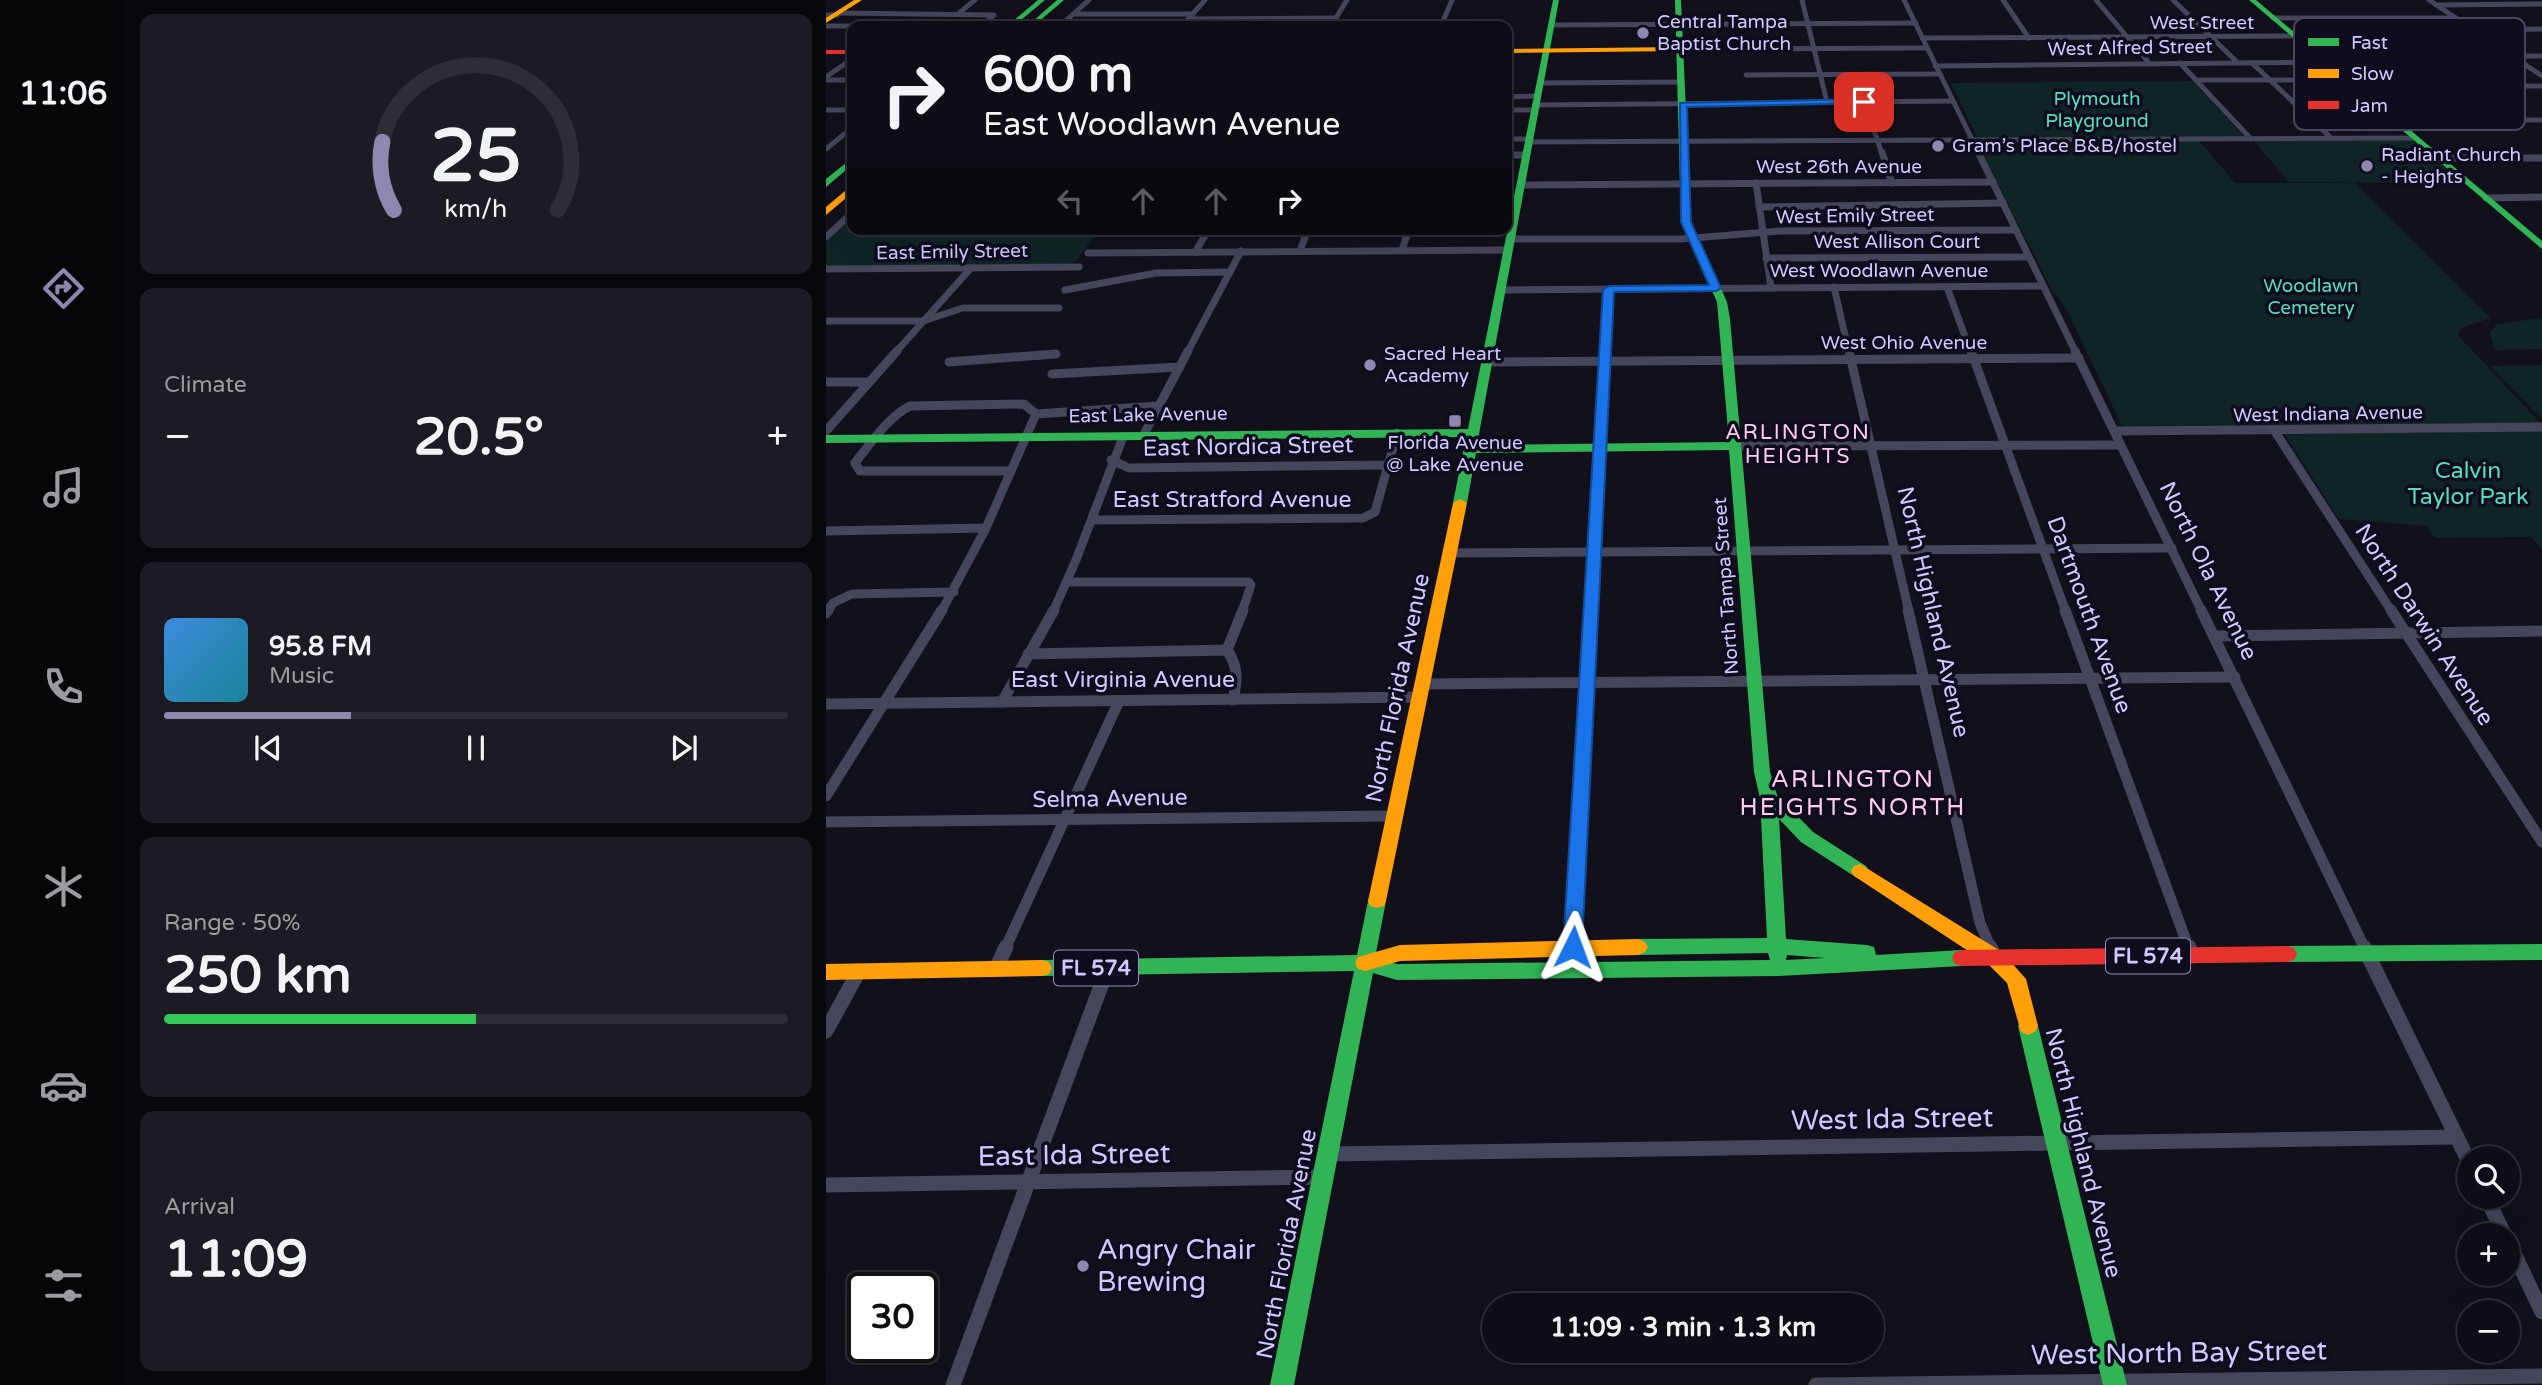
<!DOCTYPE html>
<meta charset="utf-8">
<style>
body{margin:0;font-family:"Varela Round",sans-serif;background:#1c1a22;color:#f1f3f6;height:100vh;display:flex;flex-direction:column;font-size:26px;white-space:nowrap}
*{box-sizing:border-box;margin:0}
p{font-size:23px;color:#9b9ba0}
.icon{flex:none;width:38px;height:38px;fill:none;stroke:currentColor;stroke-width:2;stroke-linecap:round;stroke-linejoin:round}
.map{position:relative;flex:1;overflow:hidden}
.details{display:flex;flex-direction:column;gap:14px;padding:14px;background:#08070b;width:700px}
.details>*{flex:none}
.top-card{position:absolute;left:21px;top:21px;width:665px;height:214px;border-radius:14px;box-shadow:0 7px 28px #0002,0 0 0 2px #2e2c34;background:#0e0c14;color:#f1f3f6;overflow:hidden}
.controls{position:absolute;left:1631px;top:1146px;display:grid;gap:14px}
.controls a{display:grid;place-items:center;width:63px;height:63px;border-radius:50%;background:#0e0c14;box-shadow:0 7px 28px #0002,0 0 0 2px #2e2c34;font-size:35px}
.speed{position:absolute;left:21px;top:1272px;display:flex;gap:14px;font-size:35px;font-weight:700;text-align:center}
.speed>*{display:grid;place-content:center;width:91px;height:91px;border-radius:50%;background:#0e0c14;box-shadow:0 7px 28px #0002,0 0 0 2px #2e2c34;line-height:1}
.speed .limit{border:4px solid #111;border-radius:10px;background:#fff;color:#111}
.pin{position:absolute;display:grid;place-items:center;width:60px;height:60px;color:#fff;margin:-30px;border-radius:14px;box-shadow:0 4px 10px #0006}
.me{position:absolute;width:77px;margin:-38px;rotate:3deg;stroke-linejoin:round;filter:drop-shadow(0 0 5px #0008)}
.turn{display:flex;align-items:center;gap:24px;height:147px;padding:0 21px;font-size:32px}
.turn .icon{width:91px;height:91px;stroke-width:2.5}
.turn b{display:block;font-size:49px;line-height:60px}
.lanes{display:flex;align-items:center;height:66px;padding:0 21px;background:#0003;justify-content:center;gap:35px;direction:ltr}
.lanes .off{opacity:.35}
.big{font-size:52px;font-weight:700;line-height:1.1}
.details .widget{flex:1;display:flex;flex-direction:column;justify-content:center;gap:10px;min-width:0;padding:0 24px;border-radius:14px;background:#1c1a22}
.details .dial{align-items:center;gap:0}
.dial svg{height:182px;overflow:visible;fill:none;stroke:#2e2c34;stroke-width:7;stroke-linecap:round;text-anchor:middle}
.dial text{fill:#f1f3f6;stroke:none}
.song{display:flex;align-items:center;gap:21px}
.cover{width:84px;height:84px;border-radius:10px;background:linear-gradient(135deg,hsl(210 70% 55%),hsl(190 70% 35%))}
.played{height:7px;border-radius:4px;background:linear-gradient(90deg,#8d88af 30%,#2e2c34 30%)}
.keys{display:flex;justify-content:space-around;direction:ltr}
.heat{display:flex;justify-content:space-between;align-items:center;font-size:38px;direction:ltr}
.charge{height:10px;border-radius:5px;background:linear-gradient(90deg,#34c759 50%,#2e2c34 0)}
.trip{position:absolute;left:656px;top:1293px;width:402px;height:70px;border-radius:35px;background:#0e0c14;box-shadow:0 7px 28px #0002,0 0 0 2px #2e2c34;font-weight:700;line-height:70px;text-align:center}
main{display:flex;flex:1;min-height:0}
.menu{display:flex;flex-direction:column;width:126px;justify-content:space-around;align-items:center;background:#060508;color:#9b9ba0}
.menu .icon{width:49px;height:49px}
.menu .current{color:#8d88af}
.menu b{font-size:32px;color:#f1f3f6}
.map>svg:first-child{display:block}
.green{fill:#0f2525}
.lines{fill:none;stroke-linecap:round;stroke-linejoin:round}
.street-far4{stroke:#45455b;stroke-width:5}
.street-far3{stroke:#45455b;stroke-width:7}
.street-far2{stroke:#45455b;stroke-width:9}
.street-far1{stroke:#45455b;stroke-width:11}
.street{stroke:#45455b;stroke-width:15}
.fast{fill:#30b455;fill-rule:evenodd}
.slow{fill:#ff9f0a;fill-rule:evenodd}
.jam{fill:#e5322d;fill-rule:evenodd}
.route{fill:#1a73e8;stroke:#114b97;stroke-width:2}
.poi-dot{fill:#8d88af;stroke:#0f0c1e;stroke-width:2.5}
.labels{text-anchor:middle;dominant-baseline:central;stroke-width:7;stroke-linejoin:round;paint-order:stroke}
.far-poi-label{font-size:19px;fill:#cfc9ff;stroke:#0f0c1e;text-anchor:start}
.far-street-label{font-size:19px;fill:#cfc9ff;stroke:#0f0c1e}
.far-park-label{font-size:19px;fill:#56debb;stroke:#0f0c1e}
.far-neighbourhood-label{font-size:21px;letter-spacing:2px;fill:#ffcbec;stroke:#0f0c1e}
.shield{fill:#0f0c1e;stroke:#9590bc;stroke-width:2}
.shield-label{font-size:21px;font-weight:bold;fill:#cfc9ff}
.street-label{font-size:23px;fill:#cfc9ff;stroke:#0f0c1e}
.park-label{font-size:23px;fill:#56debb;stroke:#0f0c1e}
.neighbourhood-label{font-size:24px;letter-spacing:2px;fill:#ffcbec;stroke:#0f0c1e}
.near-street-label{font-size:28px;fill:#cfc9ff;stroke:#0f0c1e}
.near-poi-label{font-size:28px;fill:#cfc9ff;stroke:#0f0c1e;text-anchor:start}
.key{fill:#0f0c1e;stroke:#494562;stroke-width:2}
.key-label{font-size:19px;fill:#cfc9ff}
</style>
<main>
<nav class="menu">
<b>11:06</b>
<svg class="icon current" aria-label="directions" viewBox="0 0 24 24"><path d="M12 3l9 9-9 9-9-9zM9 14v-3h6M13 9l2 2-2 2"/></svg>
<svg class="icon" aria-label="music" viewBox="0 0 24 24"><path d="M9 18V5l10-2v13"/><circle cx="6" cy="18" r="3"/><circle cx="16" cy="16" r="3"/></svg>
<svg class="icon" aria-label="phone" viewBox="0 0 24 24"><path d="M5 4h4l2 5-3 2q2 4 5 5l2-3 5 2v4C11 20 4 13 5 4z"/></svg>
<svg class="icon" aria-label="climate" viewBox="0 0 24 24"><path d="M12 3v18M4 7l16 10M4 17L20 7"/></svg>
<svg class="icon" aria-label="car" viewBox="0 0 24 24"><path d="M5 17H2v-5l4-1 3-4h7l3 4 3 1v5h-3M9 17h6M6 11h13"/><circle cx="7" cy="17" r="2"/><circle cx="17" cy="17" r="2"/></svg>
<svg class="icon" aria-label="filters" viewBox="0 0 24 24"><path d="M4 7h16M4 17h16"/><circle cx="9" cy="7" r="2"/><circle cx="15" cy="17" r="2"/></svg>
</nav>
<section class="details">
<div class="widget dial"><svg viewBox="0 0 100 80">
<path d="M14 69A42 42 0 1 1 86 69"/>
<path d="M14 69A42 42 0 0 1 9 39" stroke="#8d88af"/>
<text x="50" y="56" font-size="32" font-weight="700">25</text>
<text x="50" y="72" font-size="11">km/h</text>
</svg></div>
<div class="widget"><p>Climate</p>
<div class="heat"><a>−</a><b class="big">20.5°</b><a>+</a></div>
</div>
<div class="widget">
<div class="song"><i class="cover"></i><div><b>95.8 FM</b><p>Music</p></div></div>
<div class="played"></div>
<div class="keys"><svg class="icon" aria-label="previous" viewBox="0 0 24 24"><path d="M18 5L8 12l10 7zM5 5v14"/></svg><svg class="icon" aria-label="pause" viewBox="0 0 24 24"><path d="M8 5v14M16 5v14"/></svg><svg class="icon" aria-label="next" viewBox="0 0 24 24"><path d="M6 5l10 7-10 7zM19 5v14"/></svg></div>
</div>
<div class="widget"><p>Range · 50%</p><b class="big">250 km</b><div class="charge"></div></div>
<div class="widget"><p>Arrival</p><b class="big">11:09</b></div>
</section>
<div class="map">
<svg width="1716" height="1385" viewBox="0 0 1716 1385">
<rect width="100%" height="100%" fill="#12101a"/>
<g class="green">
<polygon points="1367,81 1417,135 1415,137 1152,139 1125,83"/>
<polygon points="1588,140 1638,183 1463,182 1428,141"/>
<polygon points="1373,141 1409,183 1529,183 1665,318 1635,328 1632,335 1715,424 1296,426 1242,312 1226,290 1151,143"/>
<polygon points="26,217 26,229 274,229 250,261 241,265 0,267 0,242"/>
<polygon points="1716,318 1716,349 1668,350 1664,332 1671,324"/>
<polygon points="1716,365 1716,419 1664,366"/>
<polygon points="1716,431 1716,550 1705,537 1609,538 1601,526 1513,519 1459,435 1466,432"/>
</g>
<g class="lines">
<g class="street-far4">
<polyline points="976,0 1001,102"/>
<polyline points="1078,0 1153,154"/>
<polyline points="1177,0 1203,38"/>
<polyline points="1270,0 1324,64"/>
<polyline points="1347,0 1412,63"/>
<polyline points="1603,0 1716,76"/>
<polyline points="1610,5 1716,4"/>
<polyline points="13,13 168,15 156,26"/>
<polyline points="133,13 149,0"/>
<polyline points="248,14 367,14"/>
<polyline points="0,15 11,15"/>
<polyline points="1447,18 1630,18"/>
<polyline points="362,19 510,18"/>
<polyline points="726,25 1090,23"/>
<polyline points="0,26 26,26"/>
<polyline points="64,26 157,26"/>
<polyline points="234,26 263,0"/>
<polyline points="356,26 379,0"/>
<polyline points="505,26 521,0"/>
<polyline points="615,26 626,0"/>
<polyline points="1648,30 1716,29"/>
<polyline points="1096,38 1655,35"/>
<polyline points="918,49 1101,48"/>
<polyline points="1494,58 1716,56"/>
<polyline points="1354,63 1425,139"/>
<polyline points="1426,63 1505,138"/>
<polyline points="1109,66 1499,62"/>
<polyline points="920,75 1113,74"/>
<polyline points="0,77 26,59"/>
<polyline points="0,80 26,80"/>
<polyline points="1371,80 1520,80"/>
<polyline points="714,83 855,82"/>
<polyline points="1527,86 1716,86"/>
<polyline points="681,97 711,96"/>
<polyline points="1038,101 1056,154"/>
<polyline points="710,105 1126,101"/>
<polyline points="0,110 26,110"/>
<polyline points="681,110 709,110"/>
<polyline points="1570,121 1716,120"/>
<polyline points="681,139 703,139"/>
<polyline points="702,142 1590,138"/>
<polyline points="0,149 26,128"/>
</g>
<g class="street-far3">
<polyline points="1056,152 1066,183"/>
<polyline points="1152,152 1250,353"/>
<polyline points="681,155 700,155"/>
<polyline points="1614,158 1716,158"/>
<polyline points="930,183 945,288"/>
<polyline points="694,185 1167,182"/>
<polyline points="1660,198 1716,197"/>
<polyline points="933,207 1177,203"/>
<polyline points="0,237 26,213"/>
<polyline points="683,239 855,239 955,231 1190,230"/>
<polyline points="576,250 583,229"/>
<polyline points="474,251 482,229"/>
<polyline points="369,252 383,229"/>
<polyline points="262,253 681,250"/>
<polyline points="940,258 1203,257"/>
<polyline points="0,269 253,267"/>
<polyline points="1008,287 1023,353"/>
<polyline points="1121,287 1145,353"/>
<polyline points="239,290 330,273 404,272"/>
<polyline points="673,290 1217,286"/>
<polyline points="0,321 97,321 137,308 233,308"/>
<polyline points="69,353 145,268"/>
<polyline points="361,353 415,251"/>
<polyline points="779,353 783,289"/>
</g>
<g class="street-far2">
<polyline points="1023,351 1083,612"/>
<polyline points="1145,351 1240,612"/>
<polyline points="1249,351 1376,612"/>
<polyline points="123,362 230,354"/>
<polyline points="659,362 1253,358"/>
<polyline points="226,374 354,367"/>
<polyline points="0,382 43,382"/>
<polyline points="1448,430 1566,612"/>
<polyline points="0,431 71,351"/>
<polyline points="1289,431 1716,427"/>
<polyline points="317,436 362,351"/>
<polyline points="910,446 1294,445"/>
<polyline points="285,460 303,468 561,465"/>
<path d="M 184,471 L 34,471 L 29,463 C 44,444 62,417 84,406 L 198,404 L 210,414 L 332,406"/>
<polyline points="267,520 537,518 549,512 571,433"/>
<polyline points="0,531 160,528"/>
<polyline points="624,553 1346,548"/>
<polyline points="241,582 423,582 425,585 416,612"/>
<polyline points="1,612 7,603 26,594 128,592"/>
<polyline points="115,612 160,528 210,414"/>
<polyline points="227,612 250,560 297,437"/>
<polyline points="765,612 780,351"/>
</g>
<g class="street-far1">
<polyline points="1082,610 1154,923 1165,949"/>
<polyline points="1239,610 1363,949"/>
<polyline points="1375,610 1539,949"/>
<polyline points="1565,610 1716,842"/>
<polyline points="0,613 2,610"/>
<polyline points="1389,636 1716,631"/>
<polyline points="401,650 417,610"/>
<path d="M 202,654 L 401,650 C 413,667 411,681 407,700"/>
<polyline points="596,684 1409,677"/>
<polyline points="176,702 228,610"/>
<polyline points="0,704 594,697"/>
<polyline points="0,796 116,610"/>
<polyline points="0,822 568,816"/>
<polyline points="747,947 765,610"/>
<polyline points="179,949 293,701"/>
</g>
<g class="street">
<polyline points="1164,947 1168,955"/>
<polyline points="1363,947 1366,956"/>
<polyline points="1538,947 1643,1162"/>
<polyline points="170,969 180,947"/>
<polyline points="0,1031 33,971"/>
<polyline points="502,1154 1631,1137"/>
<polyline points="0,1185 497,1177"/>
<polyline points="1660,1197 1679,1236"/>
<polyline points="1682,1241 1716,1312"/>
<polyline points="127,1385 282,967"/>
<polyline points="990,1385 1716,1376"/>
</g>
<g class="fast">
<polygon points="212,0 219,0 188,26 181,26"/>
<polygon points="231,0 238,0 210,24 206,24 206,22"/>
<path d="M 727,0 L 733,0 L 651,445 L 903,442 L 891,302 L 855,222 L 849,0 L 855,0 L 865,222 L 901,302 L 904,319 L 944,772 L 951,795 L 987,832 L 1040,866 L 1043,871 L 1040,876 L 1034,878 L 1028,876 L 975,842 L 953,819 L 960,939 L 1041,945 L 1048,947 L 1050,955 L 1136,950 L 1143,952 L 1146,958 L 1143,964 L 1136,966 L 953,976 L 571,980 L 547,973 L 468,1385 L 444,1385 L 528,971 L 216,976 L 209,974 L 206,968 L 209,962 L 216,960 L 531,955 L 542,901 L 544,896 L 551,894 L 558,896 L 560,901 L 549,958 L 571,964 L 944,960 L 942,953 L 812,955 L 805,952 L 802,947 L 805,942 L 812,939 L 941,938 L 934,798 L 928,772 L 903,450 L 650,453 L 641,503 L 634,507 L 627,503 L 640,437 L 0,443 L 0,435 L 642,429 ZM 961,955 L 999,958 L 960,960 Z"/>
<polygon points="1423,0 1430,0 1716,241 1716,249"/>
<polygon points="26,158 26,165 0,187 0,179"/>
<polygon points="1716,944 1716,960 1461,962 1454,960 1451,954 1454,948 1461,946"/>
<polygon points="1202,1017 1209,1020 1212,1026 1301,1385 1277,1385 1192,1026 1195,1020"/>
</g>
<g class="slow">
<polygon points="28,0 36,0 0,23 0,18"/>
<polygon points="853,47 856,51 681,53 681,49"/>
<polygon points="26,185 26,193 0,215 0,207"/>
<polygon points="634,499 641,503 560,901 558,906 551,908 544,906 542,901 627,503"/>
<polygon points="1034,864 1176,952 1200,979 1212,1026 1209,1032 1202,1035 1195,1032 1181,983 1162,964 1028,876 1025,871 1028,866"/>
<polygon points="812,939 819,942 822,947 819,952 812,955 574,961 539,971 532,969 529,963 532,957 574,945"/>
<polygon points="216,960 223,962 226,968 223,974 216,976 0,980 0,964"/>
</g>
<g class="jam">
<rect x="0" y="50" width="26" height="4"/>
<polygon points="1461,946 1468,948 1471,954 1468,960 1461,962 1136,966 1129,964 1126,958 1129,952 1136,950"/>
</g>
</g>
<polygon class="route" points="1038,99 1041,103 861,107 865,222 895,288 890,291 788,292 756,947 754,953 747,955 740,953 737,947 777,289 783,286 883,285 855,222 854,103"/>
<g class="poi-dot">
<circle cx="817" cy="33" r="7"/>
<circle cx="1112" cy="146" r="7"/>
<circle cx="1541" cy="166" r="7"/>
<circle cx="544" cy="365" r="7"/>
<rect x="622" y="414" width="14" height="14" rx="3.5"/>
<circle cx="257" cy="1266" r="7"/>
</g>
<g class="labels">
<g class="far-poi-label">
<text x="831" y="22">Central Tampa<tspan x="831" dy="22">Baptist Church</tspan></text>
<text x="1126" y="146">Gram’s Place B&amp;B/hostel</text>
<text x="1555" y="155">Radiant Church<tspan x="1555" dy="22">- Heights</tspan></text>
<text x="558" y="354">Sacred Heart<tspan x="558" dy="22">Academy</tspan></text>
<text x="629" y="443" text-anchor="middle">Florida Avenue<tspan x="629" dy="22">@ Lake Avenue</tspan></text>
</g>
<g class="far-street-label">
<text x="1376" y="23">West Street</text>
<text transform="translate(1304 48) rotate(-1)">West Alfred Street</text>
<text x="1013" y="167">West 26th Avenue</text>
<text transform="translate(1029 216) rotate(-1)">West Emily Street</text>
<text x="1071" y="242">West Allison Court</text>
<text transform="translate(126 252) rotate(-1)">East Emily Street</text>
<text x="1053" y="271">West Woodlawn Avenue</text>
<text x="1078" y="343">West Ohio Avenue</text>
<text transform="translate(1502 414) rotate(-1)">West Indiana Avenue</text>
<text transform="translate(322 415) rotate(-1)">East Lake Avenue</text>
<text transform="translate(900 586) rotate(-94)">North Tampa Street</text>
</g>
<g class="far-park-label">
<text x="1271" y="99">Plymouth<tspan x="1271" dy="22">Playground</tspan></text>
<text x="1485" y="286">Woodlawn<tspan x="1485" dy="22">Cemetery</tspan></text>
</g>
<g class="far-neighbourhood-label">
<text x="972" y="432">ARLINGTON<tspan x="972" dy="24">HEIGHTS</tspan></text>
</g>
<g class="shield">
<rect x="1280" y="938.5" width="84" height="35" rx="5"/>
<rect x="228" y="950.5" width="84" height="35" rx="5"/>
</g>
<g class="shield-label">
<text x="1322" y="956">FL 574</text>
<text x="270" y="968">FL 574</text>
</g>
<g class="street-label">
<text transform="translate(422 447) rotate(-1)">East Nordica Street</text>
<text x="406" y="500">East Stratford Avenue</text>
<text transform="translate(1382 571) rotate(64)">North Ola Avenue</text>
<text transform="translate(1107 612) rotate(77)">North Highland Avenue</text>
<text transform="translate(1263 615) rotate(70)">Dartmouth Avenue</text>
<text transform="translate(1598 625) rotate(57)">North Darwin Avenue</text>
<text x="297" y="680">East Virginia Avenue</text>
<text transform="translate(572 688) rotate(-78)">North Florida Avenue</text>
<text transform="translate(284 799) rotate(-1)">Selma Avenue</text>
<text transform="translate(1257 1153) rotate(76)">North Highland Avenue</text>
<text transform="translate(461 1244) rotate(-79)">North Florida Avenue</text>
</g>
<g class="park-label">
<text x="1642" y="471">Calvin<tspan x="1642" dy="26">Taylor Park</tspan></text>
</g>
<g class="neighbourhood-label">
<text x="1027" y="779">ARLINGTON<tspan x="1027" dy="28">HEIGHTS NORTH</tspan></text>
</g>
<g class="near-street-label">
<text transform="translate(1066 1119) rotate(-1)">West Ida Street</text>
<text transform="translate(248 1155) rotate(-1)">East Ida Street</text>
<text transform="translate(1353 1353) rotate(-1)">West North Bay Street</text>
</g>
<g class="near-poi-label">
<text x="271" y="1250">Angry Chair<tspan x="271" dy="32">Brewing</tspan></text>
</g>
</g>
<rect x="1468" y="18" width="231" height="112" rx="10" class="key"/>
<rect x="1482" y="38" width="31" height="8" fill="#30b455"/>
<rect x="1482" y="69" width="31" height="9" fill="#ff9f0a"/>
<rect x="1482" y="101" width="31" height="8" fill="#e5322d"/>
<g class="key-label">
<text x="1525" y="49">Fast</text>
<text x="1525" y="80">Slow</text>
<text x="1525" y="112">Jam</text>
</g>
</svg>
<div class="controls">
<a><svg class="icon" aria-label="search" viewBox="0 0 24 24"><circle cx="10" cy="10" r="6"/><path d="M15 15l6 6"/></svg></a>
<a>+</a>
<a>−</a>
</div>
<div class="speed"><div class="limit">30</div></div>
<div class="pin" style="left:1038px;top:102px;background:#d93025"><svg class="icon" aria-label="arrive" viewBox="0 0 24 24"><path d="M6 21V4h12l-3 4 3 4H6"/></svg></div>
<svg class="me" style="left:747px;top:947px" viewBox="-20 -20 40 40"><path d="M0-17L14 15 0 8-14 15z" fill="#1a73e8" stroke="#fff" stroke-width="4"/></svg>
<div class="trip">11:09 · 3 min · 1.3 km</div>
<div class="top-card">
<div class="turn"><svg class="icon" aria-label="right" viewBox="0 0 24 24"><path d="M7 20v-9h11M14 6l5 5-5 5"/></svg><div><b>600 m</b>East Woodlawn Avenue</div></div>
<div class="lanes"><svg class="icon off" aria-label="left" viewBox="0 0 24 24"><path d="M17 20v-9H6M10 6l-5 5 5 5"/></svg><svg class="icon off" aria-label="ahead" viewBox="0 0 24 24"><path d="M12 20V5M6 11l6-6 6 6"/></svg><svg class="icon off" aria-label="ahead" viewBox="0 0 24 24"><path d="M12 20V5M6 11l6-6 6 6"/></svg><svg class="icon" aria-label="right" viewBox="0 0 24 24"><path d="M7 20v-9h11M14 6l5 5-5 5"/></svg></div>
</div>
</div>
</main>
